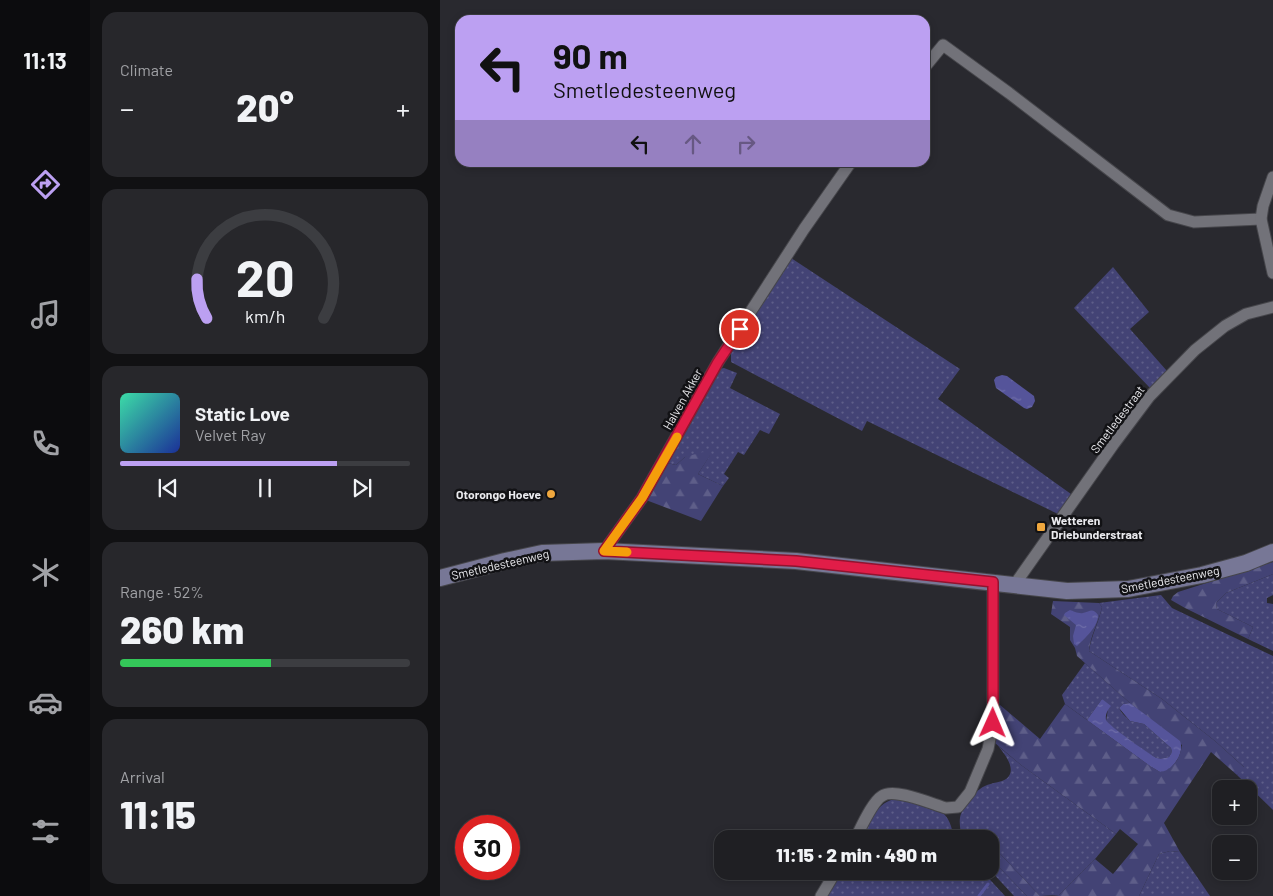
<!DOCTYPE html>
<meta charset="utf-8">
<style>
body{margin:0;font-family:Barlow,sans-serif;background:#27272b;color:#f1f3f6;height:100vh;display:flex;flex-direction:column;font-size:19px;white-space:nowrap}
*{box-sizing:border-box;margin:0}
p{font-size:16px;color:#a1a2a6}
.icon{flex:none;width:28px;height:28px;fill:none;stroke:currentColor;stroke-width:2;stroke-linecap:round;stroke-linejoin:round}
.map{position:relative;flex:1;overflow:hidden}
.details{display:flex;flex-direction:column;gap:12px;padding:12px;background:#111113;width:350px}
.details>*{flex:none}
.banner{position:absolute;left:15px;top:15px;width:475px;height:152px;border-radius:15px;box-shadow:0 2px 8px #0003,0 0 0 1px #3c3d41;background:#bca0f2;color:#111;overflow:hidden}
.tools{position:absolute;left:772px;top:780px;display:grid;gap:10px}
.tools a{display:grid;place-items:center;width:45px;height:45px;border-radius:10px;background:#1f1f23;box-shadow:0 2px 8px #0003,0 0 0 1px #3c3d41;font-size:25px}
.speed{position:absolute;left:15px;top:815px;display:flex;gap:10px;font-size:25px;font-weight:700;text-align:center}
.speed>*{display:grid;place-content:center;width:65px;height:65px;border-radius:50%;background:#1f1f23;box-shadow:0 2px 8px #0003,0 0 0 1px #3c3d41;line-height:1}
.speed .limit{border:8px solid #d22;background:#fff;color:#111}
.pin{position:absolute;display:grid;place-items:center;width:42px;height:42px;color:#fff;margin:-21px;border:2px solid #fff;border-radius:50%;box-shadow:0 1px 5px #0007}
.me{position:absolute;width:55px;margin:-28px;rotate:1deg;stroke-linejoin:round;filter:drop-shadow(0 0 4px #0008)}
.turn{display:flex;align-items:center;gap:18px;height:105px;padding:0 15px;font-size:22px}
.turn .icon{width:65px;height:65px;stroke-width:2.5}
.turn b{display:block;font-size:35px;line-height:42px}
.lanes{display:flex;align-items:center;height:48px;padding:0 15px;background:#0003;justify-content:center;gap:25px;direction:ltr}
.lanes .off{opacity:.35}
.big{font-size:38px;font-weight:800;line-height:1.1}
.details .tile{flex:1;display:flex;flex-direction:column;justify-content:center;gap:8px;min-width:0;padding:0 18px;border-radius:15px;background:#27272b}
.details .dial{align-items:center;gap:0}
.dial svg{height:130px;overflow:visible;fill:none;stroke:#3c3d41;stroke-width:7;stroke-linecap:round;text-anchor:middle}
.dial text{fill:#f1f3f6;stroke:none}
.song{display:flex;align-items:center;gap:15px}
.cover{width:60px;height:60px;border-radius:8px;background:linear-gradient(135deg,hsl(160 70% 55%),hsl(230 70% 35%))}
.played{height:5px;border-radius:2px;background:linear-gradient(90deg,#bca0f2 75%,#3c3d41 75%)}
.keys{display:flex;justify-content:space-around;direction:ltr}
.heat{display:flex;justify-content:space-between;align-items:center;font-size:28px;direction:ltr}
.charge{height:8px;border-radius:4px;background:linear-gradient(90deg,#34c759 52%,#3c3d41 0)}
.trip{position:absolute;left:274px;top:830px;width:285px;height:50px;border-radius:15px;background:#1f1f23;box-shadow:0 2px 8px #0003,0 0 0 1px #3c3d41;font-weight:800;line-height:50px;text-align:center}
main{display:flex;flex:1;min-height:0}
.dock{display:flex;flex-direction:column;width:90px;justify-content:space-around;align-items:center;background:#0c0c0e;color:#a1a2a6}
.dock .icon{width:35px;height:35px}
.dock .on{color:#bca0f2}
.dock b{font-size:22px;color:#f1f3f6}
.map>svg:first-child{display:block}
.grass{fill:url(#grass-dots)}
.forest{fill:url(#forest-firs)}
.water{fill:url(#water-ripples)}
.lines{fill:none;stroke-linecap:round;stroke-linejoin:round}
.stream{stroke:#55549a;stroke-width:3}
.street-casing{stroke:#46464b;stroke-width:13}
.secondary-casing{stroke:#46464b;stroke-width:18}
.street{stroke:#727279;stroke-width:11}
.secondary{stroke:#777796;stroke-width:16}
.route-casing{stroke:#92132f;stroke-width:12}
.route{stroke:#e11d48;stroke-width:9}
.slow{stroke:#f59e0b;stroke-width:9}
.poi-dot{fill:#efa73e;stroke:#121215;stroke-width:2}
.labels{text-anchor:middle;dominant-baseline:central;stroke-width:5;stroke-linejoin:round;paint-order:stroke}
.street-label{font-size:12px;fill:#eaeaee;stroke:#121215}
.poi-label{font-size:12px;font-weight:bold;fill:#eaeaee;stroke:#121215;text-anchor:end}
</style>
<main>
<nav class="dock">
<b>11:13</b>
<svg class="icon on" aria-label="directions" viewBox="0 0 24 24"><path d="M12 3l9 9-9 9-9-9zM9 14v-3h6M13 9l2 2-2 2"/></svg>
<svg class="icon" aria-label="music" viewBox="0 0 24 24"><path d="M9 18V5l10-2v13"/><circle cx="6" cy="18" r="3"/><circle cx="16" cy="16" r="3"/></svg>
<svg class="icon" aria-label="phone" viewBox="0 0 24 24"><path d="M5 4h4l2 5-3 2q2 4 5 5l2-3 5 2v4C11 20 4 13 5 4z"/></svg>
<svg class="icon" aria-label="climate" viewBox="0 0 24 24"><path d="M12 3v18M4 7l16 10M4 17L20 7"/></svg>
<svg class="icon" aria-label="car" viewBox="0 0 24 24"><path d="M5 17H2v-5l4-1 3-4h7l3 4 3 1v5h-3M9 17h6M6 11h13"/><circle cx="7" cy="17" r="2"/><circle cx="17" cy="17" r="2"/></svg>
<svg class="icon" aria-label="filters" viewBox="0 0 24 24"><path d="M4 7h16M4 17h16"/><circle cx="9" cy="7" r="2"/><circle cx="15" cy="17" r="2"/></svg>
</nav>
<section class="details">
<div class="tile"><p>Climate</p>
<div class="heat"><a>−</a><b class="big">20°</b><a>+</a></div>
</div>
<div class="tile dial"><svg viewBox="0 0 100 80">
<path d="M14 69A42 42 0 1 1 86 69"/>
<path d="M14 69A42 42 0 0 1 8 45" stroke="#bca0f2"/>
<text x="50" y="56" font-size="32" font-weight="700">20</text>
<text x="50" y="72" font-size="11">km/h</text>
</svg></div>
<div class="tile">
<div class="song"><i class="cover"></i><div><b>Static Love</b><p>Velvet Ray</p></div></div>
<div class="played"></div>
<div class="keys"><svg class="icon" aria-label="previous" viewBox="0 0 24 24"><path d="M18 5L8 12l10 7zM5 5v14"/></svg><svg class="icon" aria-label="pause" viewBox="0 0 24 24"><path d="M8 5v14M16 5v14"/></svg><svg class="icon" aria-label="next" viewBox="0 0 24 24"><path d="M6 5l10 7-10 7zM19 5v14"/></svg></div>
</div>
<div class="tile"><p>Range · 52%</p><b class="big">260 km</b><div class="charge"></div></div>
<div class="tile"><p>Arrival</p><b class="big">11:15</b></div>
</section>
<div class="map">
<svg width="833" height="896" viewBox="0 0 833 896">
<defs>
<pattern id="grass-dots" width="8" height="8" patternUnits="userSpaceOnUse" patternTransform="scale(1.25)"><rect width="8" height="8" fill="#434375"/><path d="M2 2h.1M6 6h.1" fill="none" stroke="#5e5e89" stroke-width="1.8" stroke-linecap="round"/></pattern>
<pattern id="forest-firs" width="22" height="20" patternUnits="userSpaceOnUse" patternTransform="scale(1.25)"><rect width="22" height="20" fill="#434375"/><path d="M5 1l3.5 6h-7zM16 11l3.5 6h-7z" fill="#5e5e89"/></pattern>
<pattern id="water-ripples" width="26" height="14" patternUnits="userSpaceOnUse" patternTransform="scale(1.25)"><rect width="26" height="14" fill="#55549a"/><path d="M2 4q2-2 4 0t4 0M15 11q2-2 4 0t4 0" fill="none" stroke="#6e6da8"/></pattern>
</defs>
<rect width="100%" height="100%" fill="#29292f"/>
<g class="grass">
<polygon points="351,258 520,369 498,399 631,494 618,514 427,421 422,431 291,362 291,351"/>
<polygon points="673,267 709,312 690,329 727,371 710,388 634,308"/>
<polygon points="284,368 297,373 290,388 340,414 329,434 320,430 304,455 298,452 284,474 289,478 283,486 258,474 270,455 245,457 236,465 227,463 279,369"/>
<polygon points="833,574 833,595 827,598 827,603 833,604 833,651 808,639 813,627 777,609 776,603 786,593"/>
<path d="M 721,595 L 732,608 L 833,656 L 833,810 L 797,775 L 804,767 L 775,741 L 722,699 L 649,651 C 651,636 659,622 662,607 L 659,603 Z"/>
<path d="M 645,663 L 690,703 L 683,704 L 679,708 L 682,713 L 690,721 L 704,724 L 731,748 L 732,752 L 729,757 C 725,758 721,759 717,758 C 707,754 673,729 666,721 L 668,709 L 662,699 L 647,720 L 625,704 L 622,695 Z"/>
<path d="M 558,746 L 581,765 L 676,834 L 655,859 L 619,895 L 600,896 L 551,844 L 550,845 L 550,839 L 521,837 C 521,831 519,824 520,818 C 521,809 533,794 540,789 C 546,784 555,783 562,781 C 580,774 566,755 558,746 Z"/>
<path d="M 458,798 L 504,814 C 510,820 513,830 513,839 L 420,839 C 430,821 436,802 458,798 Z"/>
<polygon points="730,851 740,852 770,896 699,896 719,854"/>
<polygon points="550,858 587,896 574,896 550,870"/>
<polygon points="401,871 542,871 565,896 386,896"/>
</g>
<g class="forest">
<polygon points="263,452 271,454 258,474 283,486 261,521 206,500 227,463 236,465 245,457"/>
<polygon points="833,562 833,574 786,593 776,603 777,609 813,627 808,639 745,608 731,600 733,596 738,592"/>
<path d="M 613,601 L 659,603 L 662,607 C 659,622 650,636 649,651 L 722,699 L 775,741 L 805,768 L 797,775 L 771,752 L 724,823 L 740,852 L 730,851 L 719,854 L 699,896 L 612,896 L 619,895 L 655,859 L 673,874 L 698,844 L 680,829 L 676,834 L 581,765 L 555,743 L 560,705 L 600,739 L 625,704 L 710,766 L 720,772 C 734,768 740,759 742,745 L 690,703 L 637,656 L 635,648 L 630,640 L 630,627 L 611,614 Z"/>
<polygon points="551,844 600,896 587,896 550,858"/>
</g>
<g class="water">
<polygon points="562,375 567,376 594,396 595,401 592,407 587,409 584,408 556,388 554,380 556,377"/>
<path d="M 630,610 C 633,611 639,614 643,613 C 650,612 652,607 658,615 C 658,627 645,638 637,646 L 634,644 L 633,636 L 636,625 L 624,615 L 625,613 Z"/>
<path d="M 662,699 L 671,706 C 668,709 665,715 666,720 C 668,725 710,755 717,758 C 721,759 725,758 729,757 L 732,752 L 731,748 L 704,724 L 690,721 L 679,708 L 683,704 L 690,703 L 740,741 C 744,750 737,764 728,769 C 726,771 723,771 720,772 L 710,766 L 647,720 Z"/>
</g>
<g class="lines">
<polyline class="stream" points="539,896 548,884"/>
<defs>
<g id="street">
<polyline points="485,67 503,45 569,93 728,215 754,222 821,219"/>
<polyline points="833,177 823,206 821,219 833,273"/>
<polyline points="164,551 202,498 278,362 364,229 411,162"/>
<polyline points="575,584 673,445 709,397 755,350 785,326 806,314 833,307"/>
<path d="M 415,839 C 421,828 432,802 442,796 C 454,787 492,804 506,808 L 518,807 L 530,792 L 548,749 L 553,723 L 553,582"/>
<polyline points="381,896 396,871"/>
</g>
<polyline id="secondary" points="0,578 65,561 102,553 164,551 356,561 627,591 688,589 762,575 806,563 833,552"/>
</defs>
<use href="#street" class="street-casing"/>
<use href="#secondary" class="secondary-casing"/>
<use href="#street" class="street"/>
<use href="#secondary" class="secondary"/>
</g>
<g class="lines">
<defs>
<polyline id="route" points="300,329 278,362 202,498 164,551 356,561 553,582 553,723"/>
</defs>
<use href="#route" class="route-casing"/>
<use href="#route" class="route"/>
<polyline class="slow" points="187,552 164,551 202,498 237,437"/>
</g>
<g class="poi-dot">
<circle cx="111" cy="494" r="5"/>
<rect x="596" y="522" width="10" height="10" rx="2.5"/>
</g>
<g class="labels">
<g class="street-label">
<text transform="translate(242 399) rotate(-61)">Halven Akker</text>
<text transform="translate(677 419) rotate(-53)">Smetledestraat</text>
<text transform="translate(60 564) rotate(-13)">Smetledesteenweg</text>
<text transform="translate(730 579) rotate(-11)">Smetledesteenweg</text>
</g>
<g class="poi-label">
<text x="101" y="494">Otorongo Hoeve</text>
<text x="611" y="520" text-anchor="start">Wetteren<tspan x="611" dy="14">Driebunderstraat</tspan></text>
</g>
</g>
</svg>
<div class="tools">
<a>+</a>
<a>−</a>
</div>
<div class="speed"><div class="limit">30</div></div>
<div class="pin" style="left:300px;top:329px;background:#d93025"><svg class="icon" aria-label="arrive" viewBox="0 0 24 24"><path d="M6 21V4h12l-3 4 3 4H6"/></svg></div>
<svg class="me" style="left:553px;top:723px" viewBox="-20 -20 40 40"><path d="M0-17L14 15 0 8-14 15z" fill="#e11d48" stroke="#fff" stroke-width="4"/></svg>
<div class="trip">11:15 · 2 min · 490 m</div>
<div class="banner">
<div class="turn"><svg class="icon" aria-label="left" viewBox="0 0 24 24"><path d="M17 20v-9H6M10 6l-5 5 5 5"/></svg><div><b>90 m</b>Smetledesteenweg</div></div>
<div class="lanes"><svg class="icon" aria-label="left" viewBox="0 0 24 24"><path d="M17 20v-9H6M10 6l-5 5 5 5"/></svg><svg class="icon off" aria-label="ahead" viewBox="0 0 24 24"><path d="M12 20V5M6 11l6-6 6 6"/></svg><svg class="icon off" aria-label="right" viewBox="0 0 24 24"><path d="M7 20v-9h11M14 6l5 5-5 5"/></svg></div>
</div>
</div>
</main>
